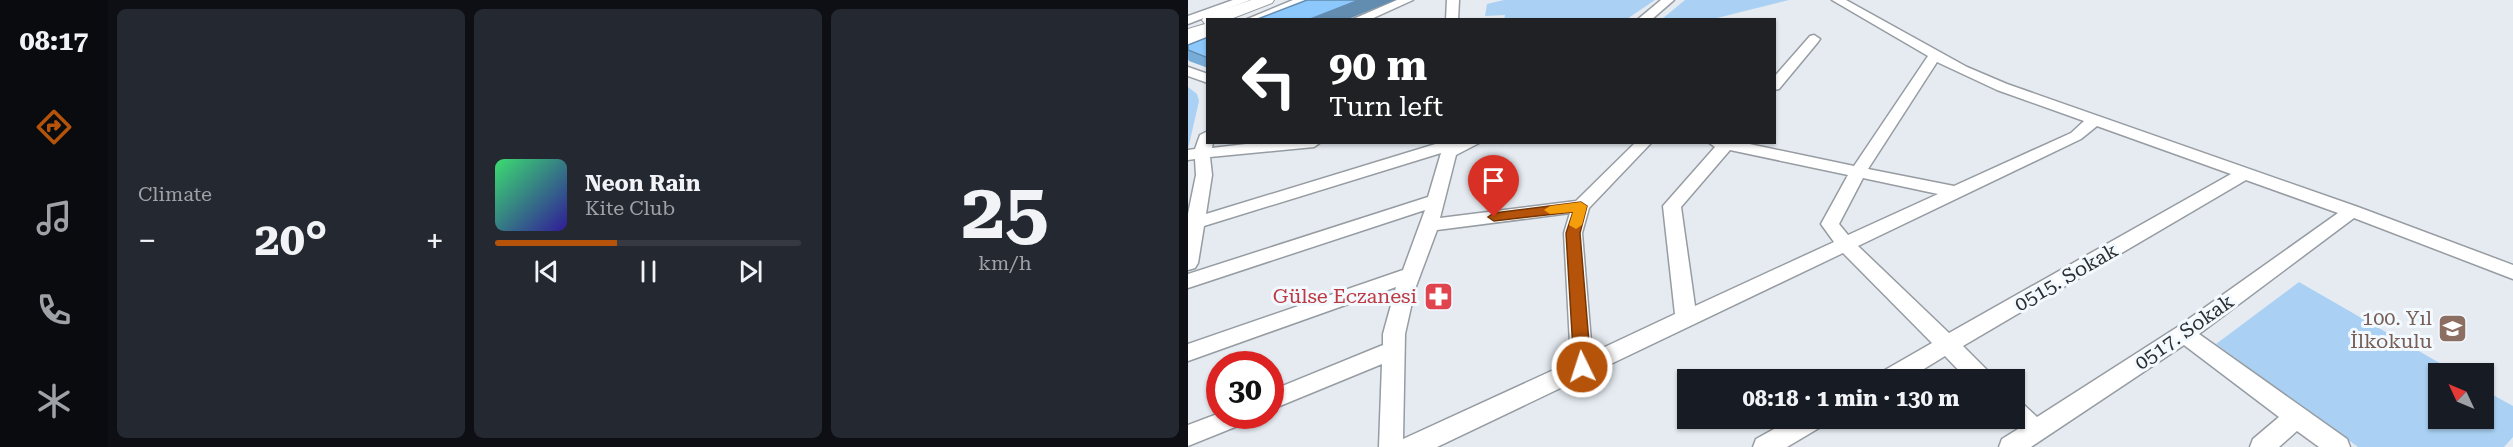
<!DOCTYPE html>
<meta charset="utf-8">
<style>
body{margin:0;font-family:"Roboto Serif",serif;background:#242831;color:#f1f3f6;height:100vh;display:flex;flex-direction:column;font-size:22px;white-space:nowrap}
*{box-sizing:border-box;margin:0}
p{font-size:20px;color:#9ea1a6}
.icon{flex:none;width:33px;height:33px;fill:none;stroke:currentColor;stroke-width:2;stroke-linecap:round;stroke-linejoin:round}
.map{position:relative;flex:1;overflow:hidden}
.details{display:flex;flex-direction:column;gap:9px;padding:9px;background:#0d0f14;width:1080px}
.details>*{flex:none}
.hud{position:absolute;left:18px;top:18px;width:570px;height:126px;border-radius:0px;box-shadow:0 2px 4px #0004;background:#202124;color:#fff;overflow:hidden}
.needle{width:39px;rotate:314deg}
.buttons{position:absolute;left:1240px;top:363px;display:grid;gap:12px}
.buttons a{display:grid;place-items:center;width:66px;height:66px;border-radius:0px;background:#171b24;box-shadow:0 2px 4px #0004;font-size:30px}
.speed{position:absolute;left:18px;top:351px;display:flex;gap:12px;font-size:30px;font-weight:700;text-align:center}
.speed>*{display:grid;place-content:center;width:78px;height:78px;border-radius:50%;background:#171b24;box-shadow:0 2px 4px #0004;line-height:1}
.speed .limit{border:9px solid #d22;background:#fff;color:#111}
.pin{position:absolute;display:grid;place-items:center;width:51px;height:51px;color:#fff;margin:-62px -26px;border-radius:50% 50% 50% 0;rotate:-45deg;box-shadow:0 0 6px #0007}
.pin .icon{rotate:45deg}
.me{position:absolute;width:66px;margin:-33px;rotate:356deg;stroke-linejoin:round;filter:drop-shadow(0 0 4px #0008)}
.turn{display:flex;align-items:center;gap:21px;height:126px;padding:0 24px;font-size:27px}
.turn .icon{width:78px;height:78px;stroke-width:2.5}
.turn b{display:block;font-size:42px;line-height:51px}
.big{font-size:45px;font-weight:700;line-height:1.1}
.details .widget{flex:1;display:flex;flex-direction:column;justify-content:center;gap:9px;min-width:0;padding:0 21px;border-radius:9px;background:#242831}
.details .dial{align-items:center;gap:0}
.dial b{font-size:78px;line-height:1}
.song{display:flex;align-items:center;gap:18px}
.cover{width:72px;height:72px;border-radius:9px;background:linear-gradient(135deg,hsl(140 70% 55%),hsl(250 70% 35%))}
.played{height:6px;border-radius:3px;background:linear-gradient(90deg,#b45309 40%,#363941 40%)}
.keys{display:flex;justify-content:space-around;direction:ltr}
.heat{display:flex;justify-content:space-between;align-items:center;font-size:33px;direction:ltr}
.details .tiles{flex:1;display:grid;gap:9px;grid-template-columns:repeat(3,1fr)}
.trip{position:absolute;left:489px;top:369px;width:348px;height:60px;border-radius:0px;background:#171b24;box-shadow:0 2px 4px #0004;font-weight:700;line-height:60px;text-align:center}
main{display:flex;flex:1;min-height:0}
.tab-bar{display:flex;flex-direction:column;width:108px;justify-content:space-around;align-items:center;background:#090b0e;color:#9ea1a6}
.tab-bar .icon{width:42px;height:42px}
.tab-bar .current{color:#b45309}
.tab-bar b{font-size:27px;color:#f1f3f6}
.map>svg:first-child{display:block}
.green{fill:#aad1f3}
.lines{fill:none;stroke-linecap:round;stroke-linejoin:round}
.minor-casing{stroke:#969ca2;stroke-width:3}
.highway-casing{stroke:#969ca2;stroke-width:2}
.minor{fill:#fff;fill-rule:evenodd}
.highway{fill:#fff;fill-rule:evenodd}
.wall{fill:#78acd8}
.shaded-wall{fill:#628cb0}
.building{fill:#8cc8fb;stroke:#628cb0;stroke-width:1.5}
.route{fill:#b45309;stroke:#753606;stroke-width:1.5}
.slow{fill:#f59e0b}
.labels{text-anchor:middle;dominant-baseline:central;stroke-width:6;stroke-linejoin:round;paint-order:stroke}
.street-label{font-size:20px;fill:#2b2e30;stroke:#f2f9ff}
.health-label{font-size:20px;fill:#be3a42;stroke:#f2f9ff;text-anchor:end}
.education-label{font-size:20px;fill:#785e54;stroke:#f2f9ff;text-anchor:end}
</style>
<main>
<nav class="tab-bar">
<b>08:17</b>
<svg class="icon current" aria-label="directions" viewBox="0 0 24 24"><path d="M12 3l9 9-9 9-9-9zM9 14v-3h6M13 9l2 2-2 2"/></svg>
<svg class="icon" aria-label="music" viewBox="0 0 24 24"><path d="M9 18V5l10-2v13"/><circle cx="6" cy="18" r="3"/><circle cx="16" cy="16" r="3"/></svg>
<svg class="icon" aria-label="phone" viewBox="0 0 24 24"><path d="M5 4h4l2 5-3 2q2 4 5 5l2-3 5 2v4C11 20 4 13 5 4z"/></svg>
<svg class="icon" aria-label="climate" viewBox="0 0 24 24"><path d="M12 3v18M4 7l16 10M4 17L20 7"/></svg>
</nav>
<section class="details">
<div class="tiles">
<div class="widget"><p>Climate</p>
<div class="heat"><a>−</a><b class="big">20°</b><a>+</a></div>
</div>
<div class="widget">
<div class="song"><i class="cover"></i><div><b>Neon Rain</b><p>Kite Club</p></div></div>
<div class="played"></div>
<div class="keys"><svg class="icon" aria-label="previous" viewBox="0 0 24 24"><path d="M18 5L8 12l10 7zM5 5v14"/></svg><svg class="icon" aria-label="pause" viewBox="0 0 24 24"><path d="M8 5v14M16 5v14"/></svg><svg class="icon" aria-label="next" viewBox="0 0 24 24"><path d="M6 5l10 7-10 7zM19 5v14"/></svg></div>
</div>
<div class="widget dial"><b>25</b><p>km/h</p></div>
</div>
</section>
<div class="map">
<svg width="1325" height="447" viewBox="0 0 1325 447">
<rect width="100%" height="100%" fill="#e5ebf1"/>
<g class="green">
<polygon points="316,0 467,0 439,19 316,20 317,15 297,16 299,4"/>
<polygon points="497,0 601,0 525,19 474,19"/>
<polygon points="0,87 9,94 11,101 0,149"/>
<polygon points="1111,282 1269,373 1251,374 1251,418 1296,418 1296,390 1325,406 1325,437 1316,447 1170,447 1028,344"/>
</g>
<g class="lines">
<defs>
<g id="minor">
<polygon points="45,0 62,0 0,24 0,16"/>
<polygon points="105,0 122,0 75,20 57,20"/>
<polygon points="209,0 225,0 181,20 163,20"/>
<polygon points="259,0 271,0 270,20 258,20"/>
<polygon points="473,0 486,0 463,20 449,20"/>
<path d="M 644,0 L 658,0 L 779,67 L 819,84 L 1170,207 L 1325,265 L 1325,279 L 1166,218 L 1011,334 L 1159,439 L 1162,447 L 1131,447 L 1109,431 L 1091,447 L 1062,447 L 1065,439 L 1091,417 L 996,345 L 843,447 L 811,447 L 814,439 L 830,429 L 819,418 L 826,418 L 826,400 L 834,403 L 849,417 L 988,328 L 1150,213 L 1058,180 L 775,346 L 803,374 L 806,380 L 780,380 L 757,356 L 718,380 L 687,380 L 690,374 L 744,343 L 655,253 L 249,447 L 191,447 L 194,364 L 82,410 L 82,391 L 195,345 L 195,334 L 208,287 L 0,361 L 0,344 L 215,270 L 237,210 L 0,288 L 0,274 L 240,197 L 253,153 L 16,226 L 10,263 L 7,268 L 0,270 L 0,214 L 8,175 L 7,159 L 0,160 L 0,150 L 7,149 L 12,135 L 20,131 L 20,142 L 25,142 L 24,148 L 75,142 L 133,142 L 126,147 L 22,157 L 24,175 L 18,214 L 254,142 L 293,142 L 268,155 L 252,218 L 388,201 L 448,142 L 464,142 L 401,208 L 394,233 L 404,353 L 487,314 L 475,206 L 527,147 L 520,142 L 552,142 L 666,166 L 740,56 ZM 749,62 L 809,90 L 896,121 L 883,133 L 766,186 L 680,169 ZM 909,126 L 1043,174 L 761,333 L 670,246 L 893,139 ZM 542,150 L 660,175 L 633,224 L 646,242 L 507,306 L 493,207 ZM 675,178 L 750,194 L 660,235 L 651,224 ZM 382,213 L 376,233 L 383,362 L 215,439 L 217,334 L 227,289 L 249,230 Z"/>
<polygon points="20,32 20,40 0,47 0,39"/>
<polygon points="626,35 632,39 630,42 591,89 586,90 586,77 622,36"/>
<polygon points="0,67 20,74 20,83 0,76"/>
<polygon points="32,413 32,416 61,416 57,423 0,446 0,425"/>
<polygon points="606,418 640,418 636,425 599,447 565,447 568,439"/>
</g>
<polygon id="highway" points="63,0 86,0 84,3 40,20 20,20 20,34 0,40 0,29 17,24 14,20 17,16"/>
</defs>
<use href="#minor" class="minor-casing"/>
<use href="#highway" class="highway-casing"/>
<use href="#minor" class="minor"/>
<use href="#highway" class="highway"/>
</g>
<polygon class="wall" points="20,37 20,68 1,61 0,59 0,45"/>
<polygon class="shaded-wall" points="171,0 207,0 158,20 120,20"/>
<g class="building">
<polygon points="119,0 171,0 120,20 67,20"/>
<polygon points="20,37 20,58 0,50 0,45"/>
</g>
<polygon class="route" points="393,202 399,206 392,233 403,367 400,372 394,374 388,372 386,367 378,233 385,212 306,221 300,217 306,213"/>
<polygon class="slow" points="393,202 399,206 394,225 388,229 381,225 385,212 362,214 356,210 362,206"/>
<defs>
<symbol id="pharmacy-square" viewBox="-11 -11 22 22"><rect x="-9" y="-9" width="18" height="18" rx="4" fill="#e0444e" stroke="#f2f9ff"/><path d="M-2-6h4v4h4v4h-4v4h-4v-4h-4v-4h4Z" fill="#fff"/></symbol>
<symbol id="school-square" viewBox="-11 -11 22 22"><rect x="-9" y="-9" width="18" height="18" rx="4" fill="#8d6e63" stroke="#f2f9ff"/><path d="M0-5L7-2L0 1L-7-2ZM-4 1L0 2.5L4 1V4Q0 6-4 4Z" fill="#fff"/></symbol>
</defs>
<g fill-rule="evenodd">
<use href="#pharmacy-square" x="234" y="280" width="33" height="33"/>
<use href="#school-square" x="1248" y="312" width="33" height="33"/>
</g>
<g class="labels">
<g class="street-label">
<text transform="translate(878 277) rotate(-30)">0515. Sokak</text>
<text transform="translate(996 332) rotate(-35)">0517. Sokak</text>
</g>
<g class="health-label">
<text x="229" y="296">Gülse Eczanesi</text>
</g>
<g class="education-label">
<text x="1244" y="318">100. Yıl<tspan x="1244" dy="23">İlkokulu</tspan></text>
</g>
</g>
</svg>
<div class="buttons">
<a><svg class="needle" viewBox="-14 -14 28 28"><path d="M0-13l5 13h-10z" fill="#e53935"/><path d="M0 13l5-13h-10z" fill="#9ea1a6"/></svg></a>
</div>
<div class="speed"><div class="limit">30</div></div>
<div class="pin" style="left:306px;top:217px;background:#d93025"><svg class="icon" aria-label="arrive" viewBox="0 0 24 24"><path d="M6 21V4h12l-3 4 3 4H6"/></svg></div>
<svg class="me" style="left:394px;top:367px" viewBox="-20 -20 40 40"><circle r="17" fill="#b45309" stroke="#fff" stroke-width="3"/><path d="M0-11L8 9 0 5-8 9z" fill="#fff"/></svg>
<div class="trip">08:18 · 1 min · 130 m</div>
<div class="hud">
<div class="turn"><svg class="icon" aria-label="left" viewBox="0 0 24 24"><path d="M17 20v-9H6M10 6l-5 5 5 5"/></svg><div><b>90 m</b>Turn left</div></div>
</div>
</div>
</main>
